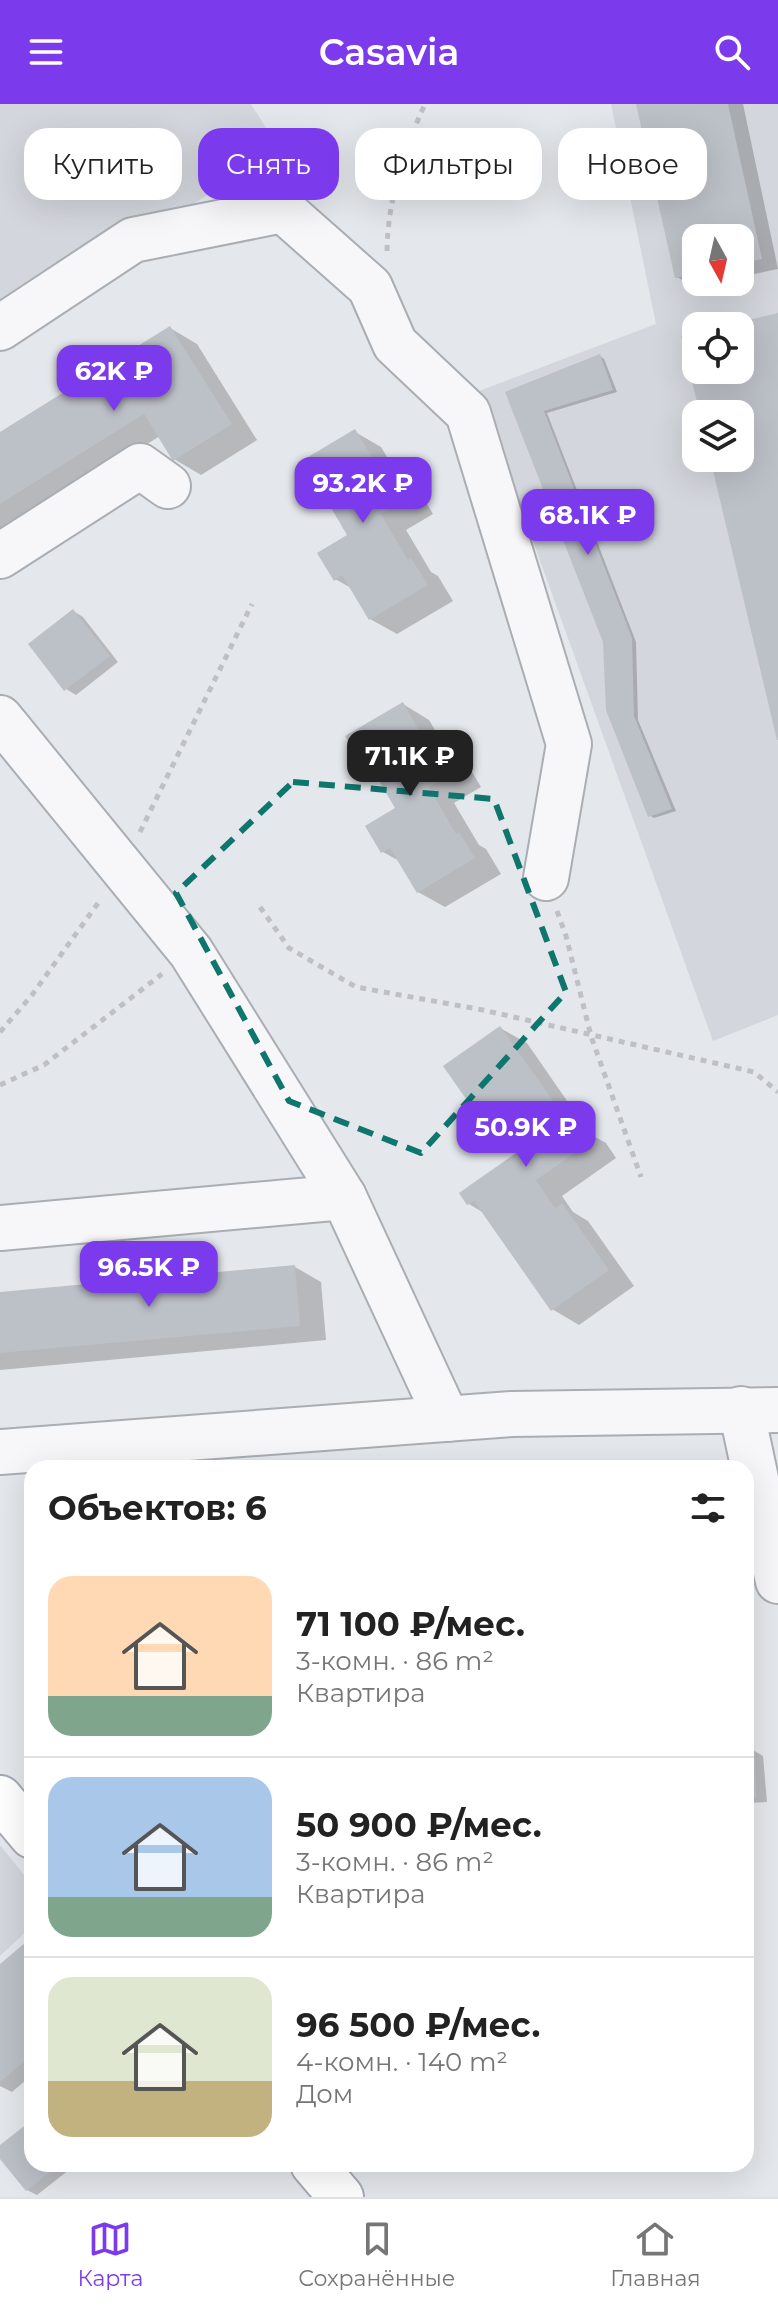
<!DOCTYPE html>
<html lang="ru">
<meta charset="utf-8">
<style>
body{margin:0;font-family:Montserrat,sans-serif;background:#f6f6f6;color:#222;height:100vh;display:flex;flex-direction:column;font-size:30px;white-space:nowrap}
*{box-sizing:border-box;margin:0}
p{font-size:26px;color:#767676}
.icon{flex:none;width:44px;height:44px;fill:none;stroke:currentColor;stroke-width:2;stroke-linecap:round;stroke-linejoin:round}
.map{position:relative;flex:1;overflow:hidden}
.drawer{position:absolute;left:24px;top:1356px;width:730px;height:712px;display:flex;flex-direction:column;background:#fff;border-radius:24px;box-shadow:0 8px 32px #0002}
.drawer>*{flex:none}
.guide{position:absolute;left:24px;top:24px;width:730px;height:72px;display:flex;gap:16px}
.needle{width:52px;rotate:172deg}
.controls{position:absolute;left:682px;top:120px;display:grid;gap:16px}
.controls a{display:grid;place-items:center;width:72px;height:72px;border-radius:16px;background:#fff;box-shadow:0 8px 32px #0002;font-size:40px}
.price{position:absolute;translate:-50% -68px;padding:0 18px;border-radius:16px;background:#7c3aed;color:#fff;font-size:26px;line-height:52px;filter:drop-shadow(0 2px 4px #0008)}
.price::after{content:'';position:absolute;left:50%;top:48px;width:24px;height:18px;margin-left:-12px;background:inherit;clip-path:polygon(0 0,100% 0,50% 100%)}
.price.on{background:#222;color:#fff}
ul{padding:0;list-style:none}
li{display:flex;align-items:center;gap:24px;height:200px;padding:0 24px}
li+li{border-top:2px solid #e0e0e0}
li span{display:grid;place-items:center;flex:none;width:224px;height:160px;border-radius:24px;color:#555}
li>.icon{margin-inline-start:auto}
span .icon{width:96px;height:96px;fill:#fffc;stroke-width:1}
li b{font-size:34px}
h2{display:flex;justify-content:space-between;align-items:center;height:96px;padding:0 24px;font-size:34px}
.tag{padding:0 28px;border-radius:24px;background:#fff;box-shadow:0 8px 32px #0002;font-size:28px;line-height:72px}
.tag.on{background:#7c3aed;color:#fff}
header{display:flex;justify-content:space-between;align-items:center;height:104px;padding:0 24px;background:#7c3aed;color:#fff;font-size:36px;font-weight:600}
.menu{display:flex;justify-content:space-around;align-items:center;height:112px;border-top:2px solid #e0e0e0;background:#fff;font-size:22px;color:#767676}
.menu a{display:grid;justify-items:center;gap:4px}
.menu .on{color:#7c3aed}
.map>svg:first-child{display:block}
.built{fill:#d3d6dc;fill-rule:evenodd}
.shadow{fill:#0003}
.building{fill:#bcc0c7}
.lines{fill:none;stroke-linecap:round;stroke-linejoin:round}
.minor-casing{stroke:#a9aeb5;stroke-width:48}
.major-casing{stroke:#a5abb5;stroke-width:48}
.path{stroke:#bec0c6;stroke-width:5;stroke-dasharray:6 6;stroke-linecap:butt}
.minor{stroke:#f7f7f9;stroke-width:44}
.major{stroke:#fff;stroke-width:44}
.marked{fill:none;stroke:#0f766e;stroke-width:6;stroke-dasharray:16 10;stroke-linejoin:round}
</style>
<header><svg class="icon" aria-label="menu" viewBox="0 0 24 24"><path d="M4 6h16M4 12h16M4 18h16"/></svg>Casavia<svg class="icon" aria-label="search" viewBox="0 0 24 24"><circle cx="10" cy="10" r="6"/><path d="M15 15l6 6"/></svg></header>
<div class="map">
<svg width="778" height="2093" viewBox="0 0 778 2093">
<rect width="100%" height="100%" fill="#e4e7eb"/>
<!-- built -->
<g class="built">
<polygon points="0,0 251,0 279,45 0,224"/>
<path d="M611,0H778V911L713,937L479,287L656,220ZM696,134H740V178H696ZM696,222H740V266H696ZM696,310H740V354H696Z"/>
<polygon points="0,1741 32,1781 32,1822 0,1852"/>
</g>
<!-- shadow -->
<g class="shadow">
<polygon points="638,0 743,0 778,165 740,173 740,134 696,134 696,178 720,178 695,183 677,173"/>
<polygon points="170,224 197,240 257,336 201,371 174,355 160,332 0,432 0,331"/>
<polygon points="600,252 604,255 617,288 547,309 636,538 638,616 676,707 654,714 649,711 605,538 508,289"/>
<polygon points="355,328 381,343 400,374 418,385 433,410 406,426 431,468 438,472 453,497 397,530 370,515 353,485 335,475 350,431 327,393 316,387"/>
<polygon points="73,507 83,513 118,558 76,591 66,585"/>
<polygon points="403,600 429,616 448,648 466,658 481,683 454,699 479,741 486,745 501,770 445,803 418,788 401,758 383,748 368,722 397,705 374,666 364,659"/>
<polygon points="500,924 527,939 590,1030 606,1039 616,1054 562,1092 573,1108 588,1117 634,1182 579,1221 552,1205 484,1109 469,1100 519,1050 514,1042 493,1030"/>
<polygon points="295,1163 321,1178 326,1236 0,1266 0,1190"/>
<polygon points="753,1646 763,1652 767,1698 746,1699 746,1647"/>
<polygon points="32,1835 32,1971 12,1988 0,1982 0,1863"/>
<polygon points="32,2019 32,2060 74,2062 37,2091 27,2086 0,2052 0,2044"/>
</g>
<!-- building -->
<g class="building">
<polygon points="636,0 728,0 762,155 740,160 740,134 696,134 696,170 675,174"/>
<polygon points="778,209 778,636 777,636 710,354 740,354 740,310 700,310 681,232 696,229 696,266 740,266 740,222 728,221"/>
<polygon points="170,222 232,320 173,357 144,310 0,400 0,328"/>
<polygon points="600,250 613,286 544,307 632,534 634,612 672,705 648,713 606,606 603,538 505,288"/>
<polygon points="355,325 383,372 392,367 408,395 381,410 408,456 411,454 428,481 369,516 342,471 334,477 317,449 347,431 320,385 314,388 298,359"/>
<polygon points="73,505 110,552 64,587 28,540"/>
<polygon points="403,598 430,646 439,641 456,668 429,683 456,730 459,728 475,754 417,789 390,744 381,749 365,722 395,704 368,658 362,661 345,632"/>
<polygon points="500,922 574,1026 580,1022 591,1038 536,1076 555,1104 562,1099 609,1166 551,1207 474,1097 467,1101 459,1089 516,1049 500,1026 492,1032 443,962"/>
<polygon points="295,1161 300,1222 0,1249 0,1188"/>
<polygon points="754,1644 757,1693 746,1694 746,1645"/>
<polygon points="32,1833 32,1951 0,1978 0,1860"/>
<polygon points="32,2016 32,2060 60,2060 26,2087 0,2055 0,2041"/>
</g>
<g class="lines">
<!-- minor casing -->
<g class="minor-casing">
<g id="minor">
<polyline points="0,224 133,136 283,106 370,183 395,240 468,309 569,640 546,774"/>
<polyline points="0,452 140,362 168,382"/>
<polyline points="0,614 191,848 344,1093 447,1315"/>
<polyline points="0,1124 344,1093"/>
<polyline points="741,1305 778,1477"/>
<polyline points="0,1348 512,1310 778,1306"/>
</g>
</g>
<!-- major casing -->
<g class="major-casing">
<g id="major">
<polyline points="0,1694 32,1732"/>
<polyline points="313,2060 341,2093"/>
</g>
</g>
<!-- path -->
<g class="path">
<path d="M387,147C388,95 403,48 425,0"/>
<polyline points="140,728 252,500"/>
<polyline points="260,803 289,844 356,883 483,906 754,968 778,988"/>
<polyline points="557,807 566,832 591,932 641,1073"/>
<polyline points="0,928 32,891 101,795"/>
<polyline points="0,981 44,961 162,870"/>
</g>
<!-- minor -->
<use href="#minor" class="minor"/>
<!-- major -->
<use href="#major" class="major"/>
</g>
<!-- marked area -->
<path class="marked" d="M293,678L494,695L566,888L421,1049L289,997L176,789Z"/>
</svg>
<div class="controls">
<a><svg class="needle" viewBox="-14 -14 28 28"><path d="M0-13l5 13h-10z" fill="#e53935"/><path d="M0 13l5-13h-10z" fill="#767676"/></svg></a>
<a><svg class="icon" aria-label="locate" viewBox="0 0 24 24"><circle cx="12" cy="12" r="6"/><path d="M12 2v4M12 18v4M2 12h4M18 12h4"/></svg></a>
<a><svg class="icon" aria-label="layers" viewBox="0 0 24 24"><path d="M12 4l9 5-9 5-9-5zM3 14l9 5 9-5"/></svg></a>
</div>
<b class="price" style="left:114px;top:309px">62K ₽</b>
<b class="price" style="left:363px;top:421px">93.2K ₽</b>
<b class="price" style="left:588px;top:453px">68.1K ₽</b>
<b class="price on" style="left:410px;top:694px">71.1K ₽</b>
<b class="price" style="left:526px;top:1065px">50.9K ₽</b>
<b class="price" style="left:149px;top:1205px">96.5K ₽</b>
<div class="guide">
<a class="tag">Купить</a>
<a class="tag on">Снять</a>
<a class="tag">Фильтры</a>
<a class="tag">Новое</a>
</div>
<section class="drawer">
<h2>Объектов: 6<svg class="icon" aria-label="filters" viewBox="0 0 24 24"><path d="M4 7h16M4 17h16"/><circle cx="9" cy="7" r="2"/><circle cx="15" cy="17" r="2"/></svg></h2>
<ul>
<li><span style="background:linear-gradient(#ffd9b3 75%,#7fa58c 0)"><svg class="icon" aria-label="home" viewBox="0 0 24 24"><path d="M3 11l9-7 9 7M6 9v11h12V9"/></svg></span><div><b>71 100 ₽/мес.</b><p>3-комн. · 86 m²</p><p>Квартира</p></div></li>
<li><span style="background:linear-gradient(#a9c7e8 75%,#7fa58c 0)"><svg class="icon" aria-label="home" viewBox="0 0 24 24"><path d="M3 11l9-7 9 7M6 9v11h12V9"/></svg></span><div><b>50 900 ₽/мес.</b><p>3-комн. · 86 m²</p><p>Квартира</p></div></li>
<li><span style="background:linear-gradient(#dfe7d0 65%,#c2b280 0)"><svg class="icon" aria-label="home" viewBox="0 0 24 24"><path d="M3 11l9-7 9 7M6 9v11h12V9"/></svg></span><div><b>96 500 ₽/мес.</b><p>4-комн. · 140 m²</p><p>Дом</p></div></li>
</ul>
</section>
</div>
<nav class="menu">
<a class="on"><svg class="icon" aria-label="map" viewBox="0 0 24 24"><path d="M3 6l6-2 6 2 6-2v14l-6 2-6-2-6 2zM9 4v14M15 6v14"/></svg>Карта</a>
<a><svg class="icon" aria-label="saved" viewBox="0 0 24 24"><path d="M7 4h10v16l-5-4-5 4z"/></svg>Сохранённые</a>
<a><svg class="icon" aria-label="home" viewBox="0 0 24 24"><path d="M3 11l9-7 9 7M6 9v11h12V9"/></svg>Главная</a>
</nav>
